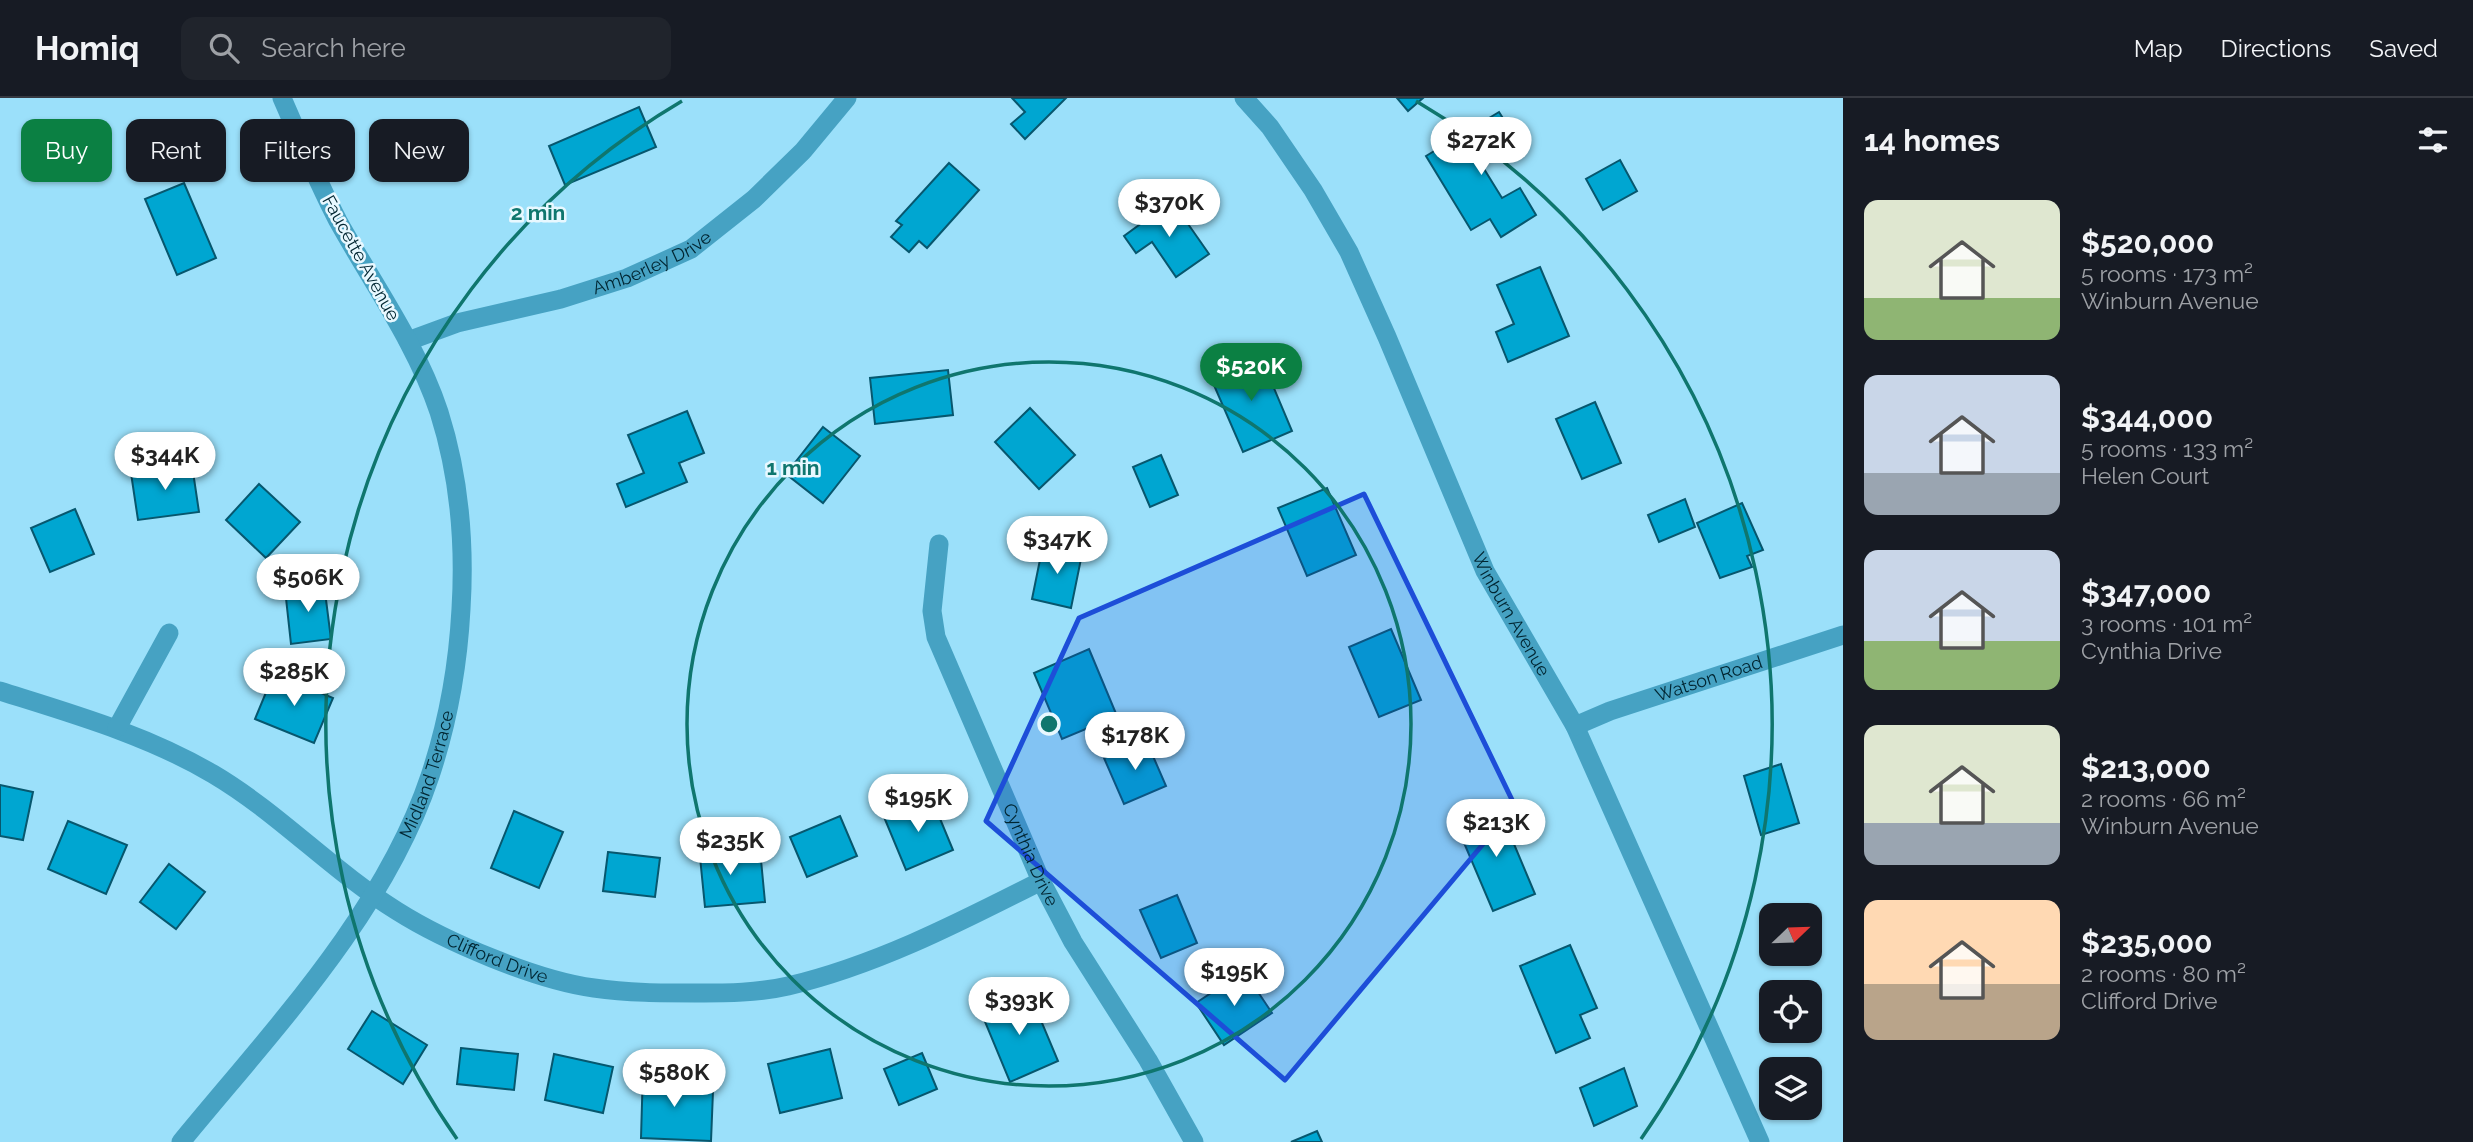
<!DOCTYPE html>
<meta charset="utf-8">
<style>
body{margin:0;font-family:Raleway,sans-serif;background:#20242c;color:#f1f3f6;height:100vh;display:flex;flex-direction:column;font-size:26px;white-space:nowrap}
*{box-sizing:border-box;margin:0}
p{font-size:23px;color:#9ea1a6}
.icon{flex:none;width:38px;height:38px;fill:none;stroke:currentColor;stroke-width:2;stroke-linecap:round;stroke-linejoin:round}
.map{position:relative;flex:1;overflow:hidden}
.panel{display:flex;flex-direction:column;background:#171b24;width:630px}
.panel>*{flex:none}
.hud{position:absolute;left:21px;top:21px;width:665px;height:63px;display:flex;gap:14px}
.needle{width:46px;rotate:67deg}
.tools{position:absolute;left:1759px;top:805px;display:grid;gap:14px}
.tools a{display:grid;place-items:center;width:63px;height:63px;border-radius:14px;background:#171b24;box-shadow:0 2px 5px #0004;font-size:35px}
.price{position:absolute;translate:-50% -60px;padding:0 16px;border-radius:24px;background:#fff;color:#222;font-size:23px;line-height:46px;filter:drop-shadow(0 2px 4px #0008)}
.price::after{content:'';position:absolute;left:50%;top:42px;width:21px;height:16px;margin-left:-10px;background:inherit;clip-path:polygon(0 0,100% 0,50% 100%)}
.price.current{background:#0b8043;color:#fff}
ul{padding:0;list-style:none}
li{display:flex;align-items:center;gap:21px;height:175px;padding:0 21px}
li span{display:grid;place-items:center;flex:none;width:196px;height:140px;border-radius:14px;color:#555}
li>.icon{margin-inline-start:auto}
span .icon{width:84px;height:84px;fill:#fffc;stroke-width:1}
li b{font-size:30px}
h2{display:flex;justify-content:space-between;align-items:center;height:84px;padding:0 21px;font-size:30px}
.pill{padding:0 24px;border-radius:14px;background:#171b24;box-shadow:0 2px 5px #0004;font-size:24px;line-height:63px}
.pill.current{background:#0b8043;color:#fff}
header{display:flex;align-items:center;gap:42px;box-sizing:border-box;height:98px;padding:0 35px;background:#171b24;border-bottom:2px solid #363941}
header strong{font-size:33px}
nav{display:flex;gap:38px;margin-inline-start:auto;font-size:24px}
.search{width:490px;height:63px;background:#20242c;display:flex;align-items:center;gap:18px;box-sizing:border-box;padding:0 24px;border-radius:14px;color:#9ea1a6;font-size:26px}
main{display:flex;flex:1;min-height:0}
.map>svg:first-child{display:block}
.building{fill:#00a6d1;stroke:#07576e;stroke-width:2}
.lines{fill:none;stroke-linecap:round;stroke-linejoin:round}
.minor{stroke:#46a2c3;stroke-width:19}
.marked{fill:#1d4ed8;fill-opacity:0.2;stroke:#1d4ed8;stroke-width:5;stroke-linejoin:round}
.ring{fill:none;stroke:#0f766e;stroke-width:3.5}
.labels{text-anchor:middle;stroke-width:5;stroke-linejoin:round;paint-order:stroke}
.street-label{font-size:18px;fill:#002531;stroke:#e8f8ff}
.centre{fill:#0f766e;stroke:#e8f8ff;stroke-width:3.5}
.ring-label{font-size:21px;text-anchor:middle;font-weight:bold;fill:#0f766e;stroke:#e8f8ff;stroke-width:5;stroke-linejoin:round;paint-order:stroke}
</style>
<header>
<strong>Homiq</strong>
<div class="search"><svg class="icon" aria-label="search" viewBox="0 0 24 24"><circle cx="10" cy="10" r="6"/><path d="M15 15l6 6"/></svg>Search here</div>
<nav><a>Map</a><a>Directions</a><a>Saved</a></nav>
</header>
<main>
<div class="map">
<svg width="1843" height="1044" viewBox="0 0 1843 1044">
<rect width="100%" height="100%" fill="#9be0fa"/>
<!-- building -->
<g class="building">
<polygon points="1012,0 1066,0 1025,41 1011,26 1025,14"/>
<polygon points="1397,0 1423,0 1408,13"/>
<polygon points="639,9 656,49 565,87 549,48"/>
<polygon points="1499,14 1518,44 1481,66 1502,100 1520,90 1536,117 1501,139 1490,121 1471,132 1426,58"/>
<polygon points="1620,62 1637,93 1603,112 1586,81"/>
<polygon points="949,65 979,92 927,150 919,143 909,154 891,139 902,127 896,123"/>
<polygon points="184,85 216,160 177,177 145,101"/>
<polygon points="1172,103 1209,156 1176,179 1152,144 1136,155 1124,138"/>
<polygon points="1540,169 1569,238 1508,264 1496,234 1514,226 1497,187"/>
<polygon points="1260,257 1292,333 1243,354 1210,278"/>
<polygon points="948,272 953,317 875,326 870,280"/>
<polygon points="1595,304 1621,365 1582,381 1556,321"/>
<polygon points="1030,310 1075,357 1039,391 995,344"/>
<polygon points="687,313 704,355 679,365 687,384 626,409 617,386 644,375 628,337"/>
<polygon points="823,329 860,358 823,405 786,376"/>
<polygon points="1161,357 1178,397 1150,409 1133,369"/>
<polygon points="192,367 199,414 138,422 131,375"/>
<polygon points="259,386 300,424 266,460 226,422"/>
<polygon points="1327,390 1356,457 1307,478 1278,410"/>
<polygon points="1685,401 1695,429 1659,444 1648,417"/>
<polygon points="1742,405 1763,452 1747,458 1752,469 1720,480 1697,425"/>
<polygon points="75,411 94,456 50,474 31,430"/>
<polygon points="1043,447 1082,456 1071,510 1032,501"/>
<polygon points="324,486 331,541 291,546 285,491"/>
<polygon points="1391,531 1421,602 1379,619 1349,549"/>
<polygon points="1089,551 1117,618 1062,641 1034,575"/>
<polygon points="274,575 333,600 314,645 255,621"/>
<polygon points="1146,642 1166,688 1124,706 1104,660"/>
<polygon points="1781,666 1799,725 1761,737 1744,678"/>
<polygon points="0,687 33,694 23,742 0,738"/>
<polygon points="931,699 953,752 906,772 884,719"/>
<polygon points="1498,708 1535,796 1493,813 1456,726"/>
<polygon points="514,713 563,734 539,790 491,770"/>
<polygon points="840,718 857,758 807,779 790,739"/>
<polygon points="68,723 127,747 106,796 48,771"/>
<polygon points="738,745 740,764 761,762 765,804 705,809 699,749"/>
<polygon points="608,754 660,760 655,799 603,793"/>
<polygon points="169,766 205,794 176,831 140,804"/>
<polygon points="1177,797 1197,845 1161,860 1140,812"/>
<polygon points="1570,847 1597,910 1580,917 1590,940 1556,955 1520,868"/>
<polygon points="1244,873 1272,915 1224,947 1196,905"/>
<polygon points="1029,894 1058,963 1010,984 981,914"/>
<polygon points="372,913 427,947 403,986 348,951"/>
<polygon points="461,950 518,956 514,992 457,986"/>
<polygon points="830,951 842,1000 780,1015 768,966"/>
<polygon points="922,955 937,991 899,1007 884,971"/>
<polygon points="554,956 613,969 603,1015 545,1002"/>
<polygon points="1624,970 1637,1008 1594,1028 1580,990"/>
<polygon points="643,971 677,972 677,991 713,993 711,1043 641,1040"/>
<polygon points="1317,1033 1322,1044 1291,1044"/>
</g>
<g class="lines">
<!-- minor -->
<g class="minor">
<path id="s1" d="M1244,0L1270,29L1313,92L1349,154L1387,239L1485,473L1575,628L1760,1044"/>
<path id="s2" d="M408,243L457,225L561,201L627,180L691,151L754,101L803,53L847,0"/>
<path id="s3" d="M939,446L932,513L936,539L1041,783L1073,844L1148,962L1194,1044"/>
<path id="s4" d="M0,593C73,616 147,637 213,676C279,715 332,773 397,813C446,844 536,882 594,890C628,895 662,895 696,895C727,895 758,895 788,888C877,867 960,824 1041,783"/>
<path id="s5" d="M1575,628L1610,613L1843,537"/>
<polyline points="117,630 169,535"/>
<path id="s6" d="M181,1044C272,933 384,816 430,678C448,624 458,567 461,511C465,446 459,377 439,314C416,245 373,186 338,123C317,83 300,41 282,0"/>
</g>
</g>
<!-- marked area -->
<path class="marked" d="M1364,396L1515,708L1285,982L986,723L1079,520Z"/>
<!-- distance rings -->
<g class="ring">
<circle cx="1049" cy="626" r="362"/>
<path d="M457 1041A723 723 0 0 1 682 3M1416 3A723 723 0 0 1 1641 1041"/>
</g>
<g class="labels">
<!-- street labels -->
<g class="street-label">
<text transform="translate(361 160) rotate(61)" y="6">Faucette Avenue</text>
<text dy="6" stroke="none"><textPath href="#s2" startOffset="257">Amberley Drive</textPath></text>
<text dy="6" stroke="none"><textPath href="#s1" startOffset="584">Winburn Avenue</textPath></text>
<text dy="6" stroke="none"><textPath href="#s5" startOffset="142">Watson Road</textPath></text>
<text dy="6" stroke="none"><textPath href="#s6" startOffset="446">Midland Terrace</textPath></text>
<text dy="6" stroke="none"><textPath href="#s3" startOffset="331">Cynthia Drive</textPath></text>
<text dy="6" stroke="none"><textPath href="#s4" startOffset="570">Clifford Drive</textPath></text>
</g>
</g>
<circle cx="1049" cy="626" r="10" class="centre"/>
<g class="ring-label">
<text x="538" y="122">2 min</text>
<text x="793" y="377">1 min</text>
</g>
</svg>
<div class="tools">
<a><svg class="needle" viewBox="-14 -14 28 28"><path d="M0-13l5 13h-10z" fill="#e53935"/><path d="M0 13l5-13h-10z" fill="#9ea1a6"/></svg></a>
<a><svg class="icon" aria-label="locate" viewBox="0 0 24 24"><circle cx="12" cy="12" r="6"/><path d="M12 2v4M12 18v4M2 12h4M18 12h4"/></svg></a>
<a><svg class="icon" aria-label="layers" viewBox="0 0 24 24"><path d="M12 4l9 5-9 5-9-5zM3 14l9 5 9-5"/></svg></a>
</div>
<b class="price" style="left:1481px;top:79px">$272K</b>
<b class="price" style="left:1169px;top:141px">$370K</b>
<b class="price current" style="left:1251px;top:305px">$520K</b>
<b class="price" style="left:165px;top:394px">$344K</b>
<b class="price" style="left:1057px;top:478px">$347K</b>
<b class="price" style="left:308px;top:516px">$506K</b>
<b class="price" style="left:294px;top:610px">$285K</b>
<b class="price" style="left:1135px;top:674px">$178K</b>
<b class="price" style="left:918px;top:736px">$195K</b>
<b class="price" style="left:1496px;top:761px">$213K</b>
<b class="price" style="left:730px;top:779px">$235K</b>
<b class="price" style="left:1234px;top:910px">$195K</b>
<b class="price" style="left:1019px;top:939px">$393K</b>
<b class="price" style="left:674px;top:1011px">$580K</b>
<div class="hud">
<a class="pill current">Buy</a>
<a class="pill">Rent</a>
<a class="pill">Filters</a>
<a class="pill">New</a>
</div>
</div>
<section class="panel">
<h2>14 homes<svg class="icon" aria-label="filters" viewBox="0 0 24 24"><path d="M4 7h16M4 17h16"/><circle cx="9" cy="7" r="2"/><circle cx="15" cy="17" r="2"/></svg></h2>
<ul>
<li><span style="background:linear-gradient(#dfe7d0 70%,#8fb573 0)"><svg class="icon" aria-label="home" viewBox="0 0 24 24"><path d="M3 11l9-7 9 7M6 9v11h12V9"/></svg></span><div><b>$520,000</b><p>5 rooms · 173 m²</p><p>Winburn Avenue</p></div></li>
<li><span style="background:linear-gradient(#c9d6e8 70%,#9aa5b1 0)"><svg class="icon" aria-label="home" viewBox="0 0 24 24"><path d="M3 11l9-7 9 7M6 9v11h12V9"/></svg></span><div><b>$344,000</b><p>5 rooms · 133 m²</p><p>Helen Court</p></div></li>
<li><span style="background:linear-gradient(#c9d6e8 65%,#8fb573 0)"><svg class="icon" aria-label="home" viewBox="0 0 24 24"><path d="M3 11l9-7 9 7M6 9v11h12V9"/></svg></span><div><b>$347,000</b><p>3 rooms · 101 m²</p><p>Cynthia Drive</p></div></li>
<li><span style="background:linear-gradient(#dfe7d0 70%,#9aa5b1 0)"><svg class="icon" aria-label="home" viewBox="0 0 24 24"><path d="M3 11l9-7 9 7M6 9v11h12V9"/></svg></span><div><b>$213,000</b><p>2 rooms · 66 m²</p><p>Winburn Avenue</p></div></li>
<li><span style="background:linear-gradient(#ffd9b3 60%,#b9a48a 0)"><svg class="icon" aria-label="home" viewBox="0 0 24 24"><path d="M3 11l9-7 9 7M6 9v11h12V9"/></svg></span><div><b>$235,000</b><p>2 rooms · 80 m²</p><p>Clifford Drive</p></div></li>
</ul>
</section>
</main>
